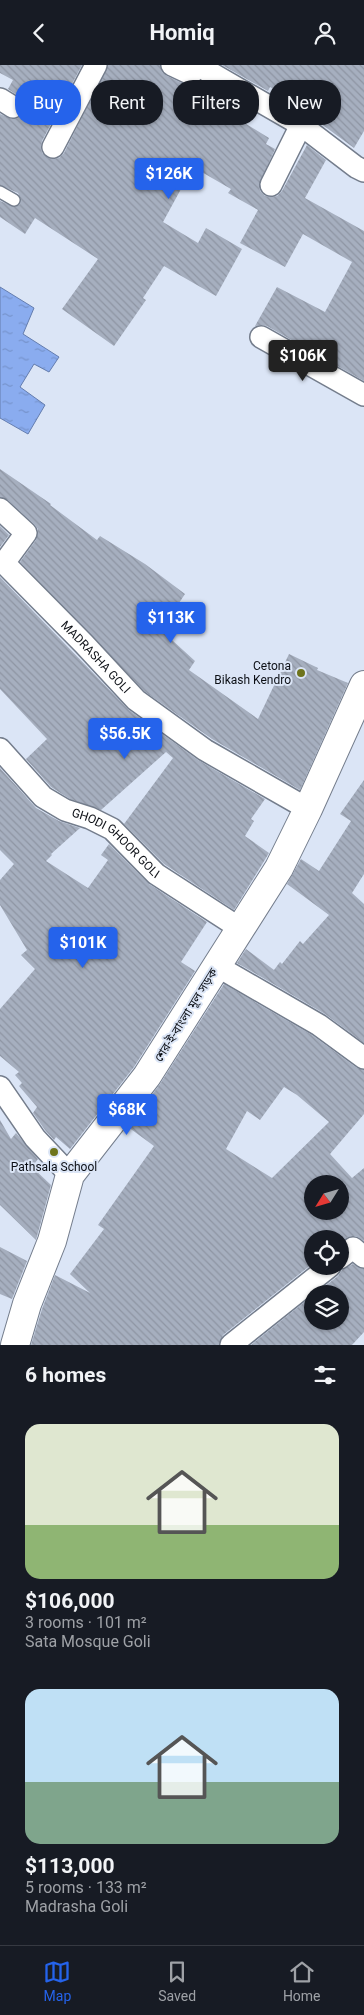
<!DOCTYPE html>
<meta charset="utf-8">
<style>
body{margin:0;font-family:Roboto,"Noto Sans Bengali",sans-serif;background:#20242c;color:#f1f3f6;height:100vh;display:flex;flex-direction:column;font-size:19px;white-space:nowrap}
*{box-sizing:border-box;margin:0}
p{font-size:16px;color:#9ea1a6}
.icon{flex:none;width:28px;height:28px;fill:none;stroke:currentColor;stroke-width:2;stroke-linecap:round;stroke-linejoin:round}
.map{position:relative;height:1280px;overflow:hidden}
.drawer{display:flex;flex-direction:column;background:#171b24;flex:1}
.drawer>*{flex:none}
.banner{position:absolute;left:15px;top:15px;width:335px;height:45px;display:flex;gap:10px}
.needle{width:32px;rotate:233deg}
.tools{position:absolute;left:304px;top:1110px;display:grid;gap:10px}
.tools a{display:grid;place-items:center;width:45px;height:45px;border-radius:50%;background:#171b24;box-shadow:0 1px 4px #0004;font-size:25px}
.price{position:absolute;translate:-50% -42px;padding:0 11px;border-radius:5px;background:#2563eb;color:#fff;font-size:16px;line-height:32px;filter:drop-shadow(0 1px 2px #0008)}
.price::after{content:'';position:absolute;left:50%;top:30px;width:15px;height:11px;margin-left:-8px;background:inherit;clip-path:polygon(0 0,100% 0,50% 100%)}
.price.selected{background:#222;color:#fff}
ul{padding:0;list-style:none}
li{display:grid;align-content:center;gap:10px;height:265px;padding:0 25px}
li span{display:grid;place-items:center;height:155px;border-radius:15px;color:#555}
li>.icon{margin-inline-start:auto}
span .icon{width:90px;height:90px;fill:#fffc;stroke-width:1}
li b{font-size:21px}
h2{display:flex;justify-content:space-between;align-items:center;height:60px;padding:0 25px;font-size:21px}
.tag{padding:0 18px;border-radius:20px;background:#171b24;box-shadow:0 1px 4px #0004;font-size:18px;line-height:45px}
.tag.selected{background:#2563eb;color:#fff}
header{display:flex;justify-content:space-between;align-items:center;height:65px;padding:0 25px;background:#171b24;font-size:22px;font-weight:700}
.dock{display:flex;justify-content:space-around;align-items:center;height:70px;border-top:1px solid #363941;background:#171b24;font-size:14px;color:#9ea1a6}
.dock a{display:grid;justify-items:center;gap:2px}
.dock .selected{color:#2563eb}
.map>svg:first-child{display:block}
.water{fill:url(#water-ripples);stroke:#647dae}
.building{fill:url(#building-back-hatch);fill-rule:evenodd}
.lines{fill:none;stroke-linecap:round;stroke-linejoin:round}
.lane-casing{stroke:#747d8c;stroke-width:14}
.street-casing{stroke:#747d8c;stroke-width:24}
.secondary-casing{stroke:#747d8c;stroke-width:30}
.lane{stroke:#fff;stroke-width:11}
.street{stroke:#fff;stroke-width:21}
.secondary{stroke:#fff;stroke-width:28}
.poi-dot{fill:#6e741c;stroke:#dbe5f6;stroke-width:2}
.labels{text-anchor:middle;stroke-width:4;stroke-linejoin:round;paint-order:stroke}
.street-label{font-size:12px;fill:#0c0f15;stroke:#dbe5f6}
.poi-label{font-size:12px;fill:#0c0f15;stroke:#dbe5f6;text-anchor:end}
</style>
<header><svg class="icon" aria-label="back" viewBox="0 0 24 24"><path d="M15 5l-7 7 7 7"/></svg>Homiq<svg class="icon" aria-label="person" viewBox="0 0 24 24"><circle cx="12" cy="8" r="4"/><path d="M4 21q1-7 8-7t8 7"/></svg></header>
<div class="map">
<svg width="364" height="1280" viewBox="0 0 364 1280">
<defs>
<pattern id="water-ripples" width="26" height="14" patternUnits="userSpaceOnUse" patternTransform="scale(1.25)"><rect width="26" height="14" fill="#8aacef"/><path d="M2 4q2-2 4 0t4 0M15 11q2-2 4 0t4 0" fill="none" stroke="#7693cc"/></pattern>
<pattern id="building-back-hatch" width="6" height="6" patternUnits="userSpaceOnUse" patternTransform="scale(1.25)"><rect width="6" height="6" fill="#a6afbf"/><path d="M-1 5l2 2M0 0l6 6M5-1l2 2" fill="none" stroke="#8e95a3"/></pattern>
</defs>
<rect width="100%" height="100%" fill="#dbe5f6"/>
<!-- water -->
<polygon class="water" points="0,222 34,243 23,269 59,292 49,307 34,299 20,322 45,340 28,369 0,353"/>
<!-- building -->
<g class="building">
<polygon points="0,0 82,0 42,76 41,82 42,88 48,93 53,94 59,93 64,88 108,0 160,0 162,7 167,11 186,20 193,21 201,16 240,39 233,51 269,73 266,79 275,84 259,120 260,126 265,131 272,132 277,131 282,126 307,80 326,95 305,133 364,166 364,316 267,261 261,260 255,261 277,222 325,247 352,197 303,169 285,202 240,178 258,145 228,128 231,124 193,102 163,157 198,178 206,163 242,184 216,231 164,201 143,233 146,235 114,281 62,244 98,194 35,153 25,169 0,152 0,136 15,142 20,139 21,135 18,128 0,120 0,49 12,54 18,53 24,48 25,42 24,37 20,32 8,24 13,15 0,8"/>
<polygon points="222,0 364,0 364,66 354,83 316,55 320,47 270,22 268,26"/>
<polygon points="0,404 51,439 50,440 97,475 100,471 145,499 185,529 161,565 195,596 189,605 258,654 289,589 318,603 317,605 348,618 300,725 212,674 144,626 20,497 36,475 38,464 34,459 8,435 0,432"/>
<polygon points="0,461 9,470 0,482"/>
<polygon points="0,512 129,645 198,695 265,734 251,754 254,756 245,771 269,788 234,845 164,799 124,759 173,693 166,687 101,745 70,734 51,722 26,694 47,674 0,624"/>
<polygon points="0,703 36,743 59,756 80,763 51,789 52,790 46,796 88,823 108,795 101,790 109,779 149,819 207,857 181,897 195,906 134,1002 70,1084 56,1072 54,1075 45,1065 33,1048 37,1042 19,1021 22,1018 15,1010 19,1007 0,991 0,944 35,904 21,890 27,885 0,840 0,815 14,799 0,785"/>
<polygon points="364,715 364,809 352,828 364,839 364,978 325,949 237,898 246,884 274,905 280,897 282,899 300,876 303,879 329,850 287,819 301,794 319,806 351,756 340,749"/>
<path d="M224,919L312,970L357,1003L364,1005V1049L330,1089L352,1113L364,1103V1176L356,1171H350L340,1177V1174H312V1199L223,1270L219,1280H31L42,1244L55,1210L90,1228L70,1209L104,1164L98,1160L154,1081L128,1062L160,1019ZM284,1022L297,1030L329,1057L272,1113L226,1084L247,1046L260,1055ZM312,1119H340V1146H312Z"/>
<polygon points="0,1055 11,1074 16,1068 38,1094 32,1102 51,1120 36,1175 0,1140"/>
<polygon points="0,1182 27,1196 12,1234 0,1229"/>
<polygon points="353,1199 364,1204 364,1267 352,1280 251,1280 312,1231 312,1256 340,1256 340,1229 315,1229 338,1211 342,1205"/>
</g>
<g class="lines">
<!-- lane casing -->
<g class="lane-casing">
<polyline id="lane" points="0,127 14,135"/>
</g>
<!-- street casing -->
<g class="street-casing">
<g id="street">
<polyline points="172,0 191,9 193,0"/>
<polyline points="197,0 301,60 356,102 364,106"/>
<polyline points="0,34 13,42"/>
<polyline points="53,82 96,0"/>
<polyline points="271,120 301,60"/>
<polyline points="261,272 364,330"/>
<path id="s1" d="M0,444L26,468L4,498L84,579L136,635L205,685L308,744"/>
<path id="s2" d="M0,684L43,732L65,745L90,753L112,764L156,809L241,864"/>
<polyline points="217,901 319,960 364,993"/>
<polyline points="0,1022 35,1073 70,1110"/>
<polyline points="340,1193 353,1183 364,1192"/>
<polyline points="231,1280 330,1201"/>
</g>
</g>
<!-- secondary casing -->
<g class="secondary-casing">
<polyline id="secondary" points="15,1280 27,1239 52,1176 70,1110 147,1011 279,803 308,744 364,620"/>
</g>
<!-- lane -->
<use href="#lane" class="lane"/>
<!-- street -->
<use href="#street" class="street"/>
<!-- secondary -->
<use href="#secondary" class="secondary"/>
</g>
<!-- markers -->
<g class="poi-dot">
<circle cx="301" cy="608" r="5"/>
<circle cx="54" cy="1087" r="5"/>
</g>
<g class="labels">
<!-- street labels -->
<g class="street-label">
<text dy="4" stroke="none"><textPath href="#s1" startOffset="204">MADRASHA GOLI</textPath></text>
<text dy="4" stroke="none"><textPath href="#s2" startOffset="152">GHODI GHOOR GOLI</textPath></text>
<text transform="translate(186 950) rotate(-58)" y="4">শের-ই-বাংলা মূল সড়ক</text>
</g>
<!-- poi labels -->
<g class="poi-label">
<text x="291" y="605">Cetona<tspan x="291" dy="14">Bikash Kendro</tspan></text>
<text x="54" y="1106" text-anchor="middle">Pathsala School</text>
</g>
</g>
</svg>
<div class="tools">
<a><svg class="needle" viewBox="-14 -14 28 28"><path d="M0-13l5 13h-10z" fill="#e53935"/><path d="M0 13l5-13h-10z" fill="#9ea1a6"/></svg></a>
<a><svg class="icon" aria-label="locate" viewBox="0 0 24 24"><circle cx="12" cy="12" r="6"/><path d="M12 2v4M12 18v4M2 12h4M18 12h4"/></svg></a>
<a><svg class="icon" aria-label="layers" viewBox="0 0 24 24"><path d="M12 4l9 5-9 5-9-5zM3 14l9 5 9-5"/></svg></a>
</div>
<b class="price" style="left:169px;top:135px">$126K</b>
<b class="price selected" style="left:303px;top:317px">$106K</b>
<b class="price" style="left:171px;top:579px">$113K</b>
<b class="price" style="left:125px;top:695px">$56.5K</b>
<b class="price" style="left:83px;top:904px">$101K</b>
<b class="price" style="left:127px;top:1071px">$68K</b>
<div class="banner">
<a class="tag selected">Buy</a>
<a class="tag">Rent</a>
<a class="tag">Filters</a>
<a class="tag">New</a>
</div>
</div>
<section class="drawer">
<h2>6 homes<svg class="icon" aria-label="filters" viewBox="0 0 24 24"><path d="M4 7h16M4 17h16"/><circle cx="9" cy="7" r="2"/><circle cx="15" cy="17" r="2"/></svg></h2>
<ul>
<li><span style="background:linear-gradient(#dfe7d0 65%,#8fb573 0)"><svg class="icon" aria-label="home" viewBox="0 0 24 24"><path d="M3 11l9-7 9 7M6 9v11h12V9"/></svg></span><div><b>$106,000</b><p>3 rooms · 101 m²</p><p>Sata Mosque Goli</p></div></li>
<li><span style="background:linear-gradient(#bfe0f5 60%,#7fa58c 0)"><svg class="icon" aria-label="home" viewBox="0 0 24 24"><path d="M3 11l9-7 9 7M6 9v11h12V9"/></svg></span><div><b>$113,000</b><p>5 rooms · 133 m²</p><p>Madrasha Goli</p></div></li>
</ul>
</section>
<nav class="dock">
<a class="selected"><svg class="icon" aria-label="map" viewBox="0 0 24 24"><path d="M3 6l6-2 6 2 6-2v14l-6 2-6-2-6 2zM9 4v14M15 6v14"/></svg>Map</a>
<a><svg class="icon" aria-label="saved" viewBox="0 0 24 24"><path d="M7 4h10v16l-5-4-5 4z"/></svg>Saved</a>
<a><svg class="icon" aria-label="home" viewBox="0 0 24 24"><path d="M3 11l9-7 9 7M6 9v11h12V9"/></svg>Home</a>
</nav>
